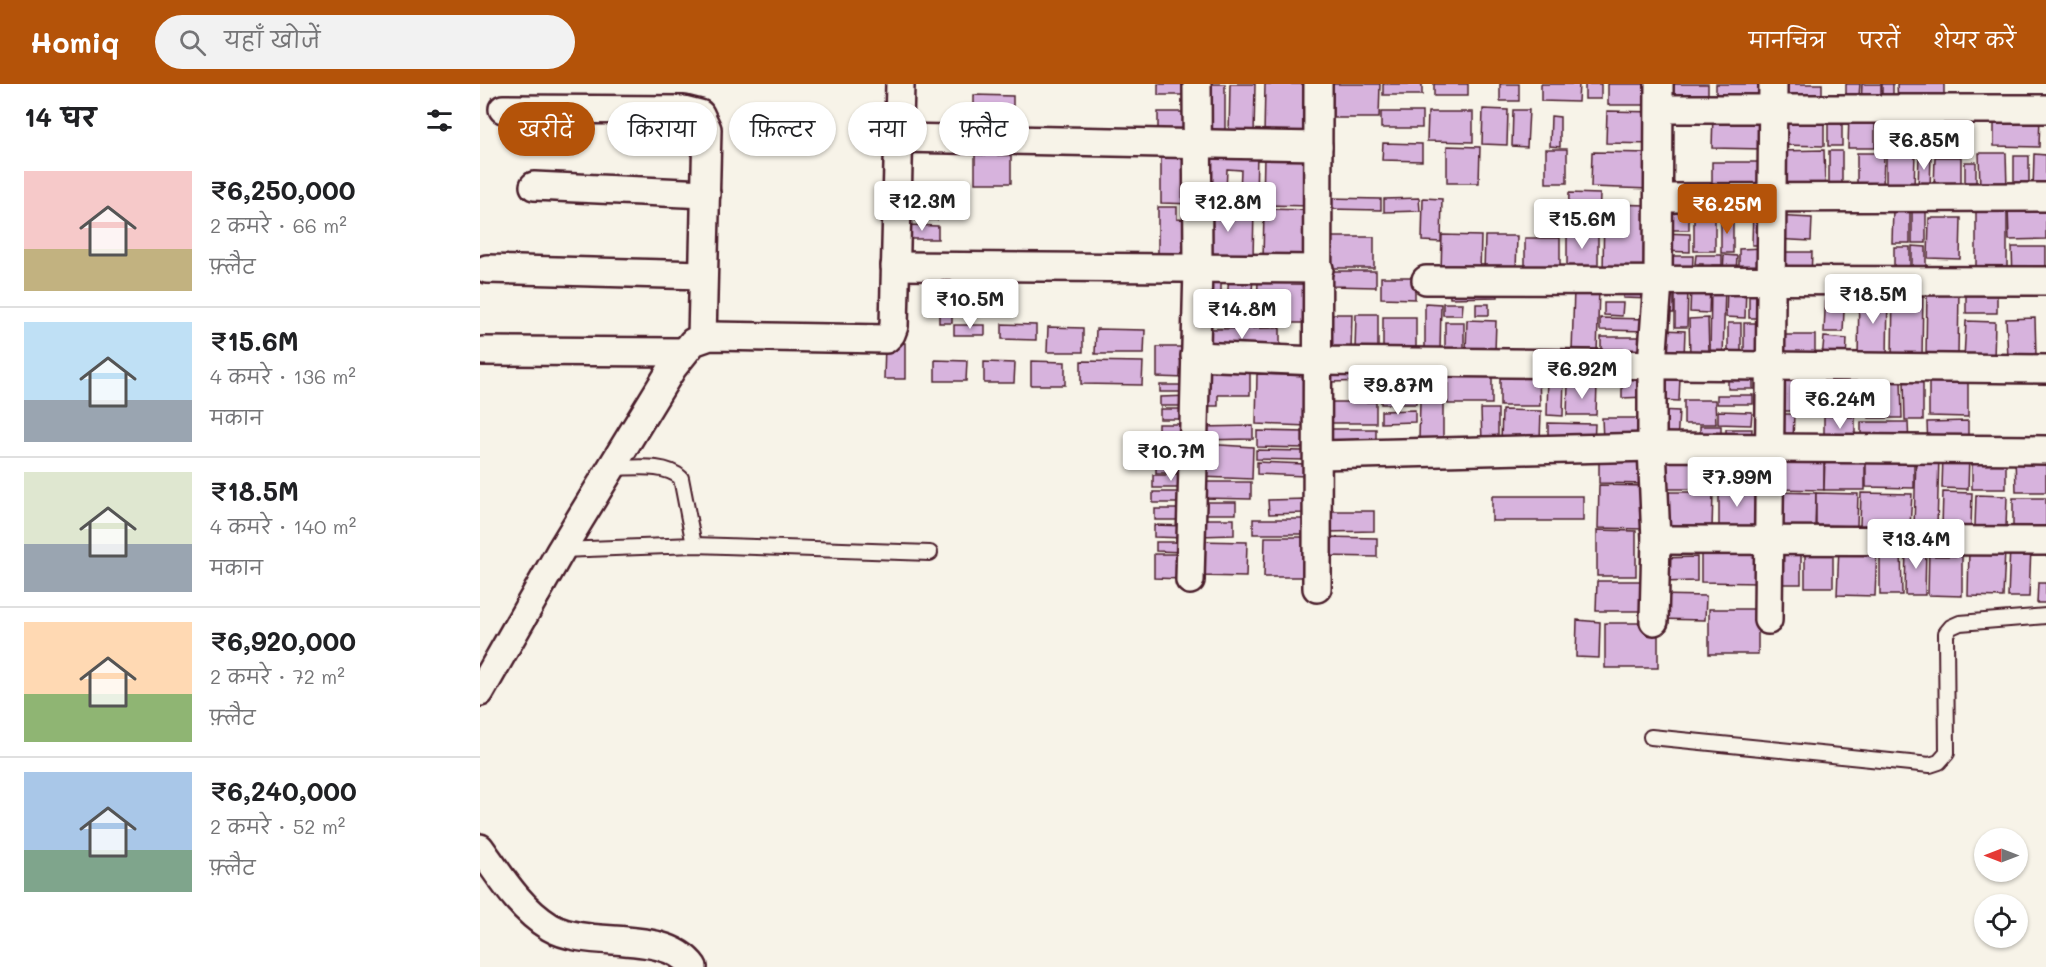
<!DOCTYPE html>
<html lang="hi">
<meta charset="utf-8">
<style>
body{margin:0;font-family:Mali,"Playpen Sans Deva",sans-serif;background:#f2f2f2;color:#202124;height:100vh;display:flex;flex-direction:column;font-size:22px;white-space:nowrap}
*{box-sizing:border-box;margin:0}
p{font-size:20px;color:#757577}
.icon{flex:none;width:33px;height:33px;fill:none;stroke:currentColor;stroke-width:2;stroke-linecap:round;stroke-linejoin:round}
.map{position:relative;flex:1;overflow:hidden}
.details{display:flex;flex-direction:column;background:#fff;width:480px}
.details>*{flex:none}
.guide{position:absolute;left:18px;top:18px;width:570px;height:54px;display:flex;gap:12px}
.needle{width:39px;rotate:270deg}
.tools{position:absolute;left:1494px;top:744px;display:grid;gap:12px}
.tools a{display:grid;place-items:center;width:54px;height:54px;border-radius:50%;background:#fff;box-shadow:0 2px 4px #0004;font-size:30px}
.price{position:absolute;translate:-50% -51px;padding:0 14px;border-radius:6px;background:#fff;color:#222;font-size:20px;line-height:39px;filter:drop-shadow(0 2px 3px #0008)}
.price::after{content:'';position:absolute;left:50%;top:36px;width:18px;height:14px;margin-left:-9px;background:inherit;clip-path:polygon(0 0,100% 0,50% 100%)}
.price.current{background:#b45309;color:#fff}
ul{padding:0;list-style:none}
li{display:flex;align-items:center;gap:18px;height:150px;padding:0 24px}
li+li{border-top:2px solid #e0e0e0}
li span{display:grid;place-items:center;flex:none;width:168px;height:120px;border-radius:0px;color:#555}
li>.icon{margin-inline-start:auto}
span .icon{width:72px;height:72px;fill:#fffc;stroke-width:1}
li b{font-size:26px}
h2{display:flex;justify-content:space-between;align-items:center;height:72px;padding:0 24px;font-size:26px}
.pill{padding:0 21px;border-radius:27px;background:#fff;box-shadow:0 2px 4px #0004;font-size:21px;line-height:54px}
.pill.current{background:#b45309;color:#fff}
header{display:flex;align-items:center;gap:36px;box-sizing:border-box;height:84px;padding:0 30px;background:#b45309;color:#fff}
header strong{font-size:28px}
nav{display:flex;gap:33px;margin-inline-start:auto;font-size:21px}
.search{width:420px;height:54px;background:#f2f2f2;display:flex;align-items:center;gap:15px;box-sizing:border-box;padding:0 21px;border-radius:33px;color:#757577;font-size:22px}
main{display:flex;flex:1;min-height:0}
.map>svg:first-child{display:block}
.building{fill:#d7b3dd;stroke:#4a1f2b;stroke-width:1.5;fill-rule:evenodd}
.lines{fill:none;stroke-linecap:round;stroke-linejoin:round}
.lane-casing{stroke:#4a1f2b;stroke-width:18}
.street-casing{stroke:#4a1f2b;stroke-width:32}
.lane{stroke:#f7f3e8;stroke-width:14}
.street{stroke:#f7f3e8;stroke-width:27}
</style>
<header>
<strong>Homiq</strong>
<div class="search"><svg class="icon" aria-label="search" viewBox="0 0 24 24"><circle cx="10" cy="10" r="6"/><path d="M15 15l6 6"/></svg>यहाँ खोजें</div>
<nav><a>मानचित्र</a><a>परतें</a><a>शेयर करें</a></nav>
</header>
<main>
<section class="details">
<h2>14 घर<svg class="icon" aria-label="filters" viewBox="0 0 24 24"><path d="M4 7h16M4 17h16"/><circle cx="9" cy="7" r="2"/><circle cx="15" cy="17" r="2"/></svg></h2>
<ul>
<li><span style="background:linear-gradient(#f6c9c9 65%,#c2b280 0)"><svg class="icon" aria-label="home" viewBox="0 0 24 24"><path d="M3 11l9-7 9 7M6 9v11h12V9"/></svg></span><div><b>₹6,250,000</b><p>2 कमरे · 66 m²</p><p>फ़्लैट</p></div></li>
<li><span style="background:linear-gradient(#bfe0f5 65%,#9aa5b1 0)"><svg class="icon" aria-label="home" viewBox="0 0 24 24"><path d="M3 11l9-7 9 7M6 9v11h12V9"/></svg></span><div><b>₹15.6M</b><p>4 कमरे · 136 m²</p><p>मकान</p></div></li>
<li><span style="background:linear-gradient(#dfe7d0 60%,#9aa5b1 0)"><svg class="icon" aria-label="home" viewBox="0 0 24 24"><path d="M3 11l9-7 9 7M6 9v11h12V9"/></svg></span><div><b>₹18.5M</b><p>4 कमरे · 140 m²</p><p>मकान</p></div></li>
<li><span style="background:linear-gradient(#ffd9b3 60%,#8fb573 0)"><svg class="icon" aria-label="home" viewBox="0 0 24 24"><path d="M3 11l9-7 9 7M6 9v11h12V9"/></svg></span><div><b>₹6,920,000</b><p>2 कमरे · 72 m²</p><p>फ़्लैट</p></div></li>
<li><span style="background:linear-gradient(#a9c7e8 65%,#7fa58c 0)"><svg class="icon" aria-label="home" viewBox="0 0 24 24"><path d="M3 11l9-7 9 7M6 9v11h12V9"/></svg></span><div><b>₹6,240,000</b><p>2 कमरे · 52 m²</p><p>फ़्लैट</p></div></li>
</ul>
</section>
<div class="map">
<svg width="1566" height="883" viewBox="0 0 1566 883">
<rect width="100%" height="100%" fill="#f7f3e8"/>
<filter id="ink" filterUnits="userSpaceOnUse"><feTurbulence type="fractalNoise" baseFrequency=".0167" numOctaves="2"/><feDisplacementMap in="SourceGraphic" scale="12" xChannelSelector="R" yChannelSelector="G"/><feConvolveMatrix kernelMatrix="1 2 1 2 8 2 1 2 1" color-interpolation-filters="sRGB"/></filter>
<g filter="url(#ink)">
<!-- building -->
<g class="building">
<rect x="678" y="0" width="37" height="11"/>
<polygon points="722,0 745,0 745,49 722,48"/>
<polygon points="750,0 775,0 774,52 749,52"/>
<polygon points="785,0 832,0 830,53 784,52"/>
<polygon points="847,0 900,0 899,34 847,34"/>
<rect x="903" y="0" width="39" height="11"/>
<rect x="954" y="0" width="34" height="12"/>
<rect x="1020" y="0" width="19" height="17"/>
<polygon points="1061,0 1099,0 1098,18 1061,17"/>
<rect x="1105" y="0" width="16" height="15"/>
<rect x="1128" y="0" width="41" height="21"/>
<polygon points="1189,0 1228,0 1228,21 1188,20"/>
<rect x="1236" y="0" width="46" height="21"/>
<polygon points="1296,0 1342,0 1342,24 1295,22"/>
<polygon points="1366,0 1380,0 1379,12 1366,12"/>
<polygon points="1382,0 1401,0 1401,22 1381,22"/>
<polygon points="1402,0 1413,0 1413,22 1402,21"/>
<polygon points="1417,0 1464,0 1464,22 1418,22"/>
<polygon points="494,11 533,12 533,45 494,45"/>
<polygon points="1003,25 1028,26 1027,61 1002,60"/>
<polygon points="1033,26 1049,26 1047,63 1032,62"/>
<polygon points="1127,27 1177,28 1176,60 1126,59"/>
<polygon points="678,28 713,28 713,53 678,52"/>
<rect x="901" y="28" width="41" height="16"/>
<polygon points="948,28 993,28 993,58 947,57"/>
<polygon points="1369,29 1395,29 1395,64 1368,64"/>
<polygon points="1233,30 1285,31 1284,65 1232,64"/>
<polygon points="1348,30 1362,31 1362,62 1348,62"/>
<polygon points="1400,30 1430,32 1428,65 1398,64"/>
<polygon points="1514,30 1560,31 1559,63 1514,62"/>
<polygon points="1071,32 1080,33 1080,63 1070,62"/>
<polygon points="1301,32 1344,33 1344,62 1301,61"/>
<polygon points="1455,52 1482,53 1482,67 1454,66"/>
<polygon points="903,59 942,60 942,77 902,76"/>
<polygon points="967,62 1000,63 999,99 967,99"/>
<rect x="1066" y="65" width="21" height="34"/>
<path d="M720,66L777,67L776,119L719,118ZM747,85L761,86L760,108H746Z"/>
<polygon points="1344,66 1345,102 1301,103 1300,67"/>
<polygon points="1349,67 1362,67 1362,102 1349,103"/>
<polygon points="1112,68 1172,69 1171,105 1111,103"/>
<polygon points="1406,68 1435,68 1434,105 1406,105"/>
<polygon points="1439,68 1451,69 1450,106 1438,106"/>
<rect x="495" y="69" width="36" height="30"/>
<polygon points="1377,69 1404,69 1403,105 1377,104"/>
<polygon points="1499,69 1526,69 1527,105 1500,105"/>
<polygon points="1554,70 1566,71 1566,106 1553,106"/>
<polygon points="681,71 714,72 714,120 681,119"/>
<polygon points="784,71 833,71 832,122 783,121"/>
<rect x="1534" y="72" width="15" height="32"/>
<polygon points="1455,73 1481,73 1481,106 1454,106"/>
<rect x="1232" y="78" width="54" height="28"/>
<rect x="1485" y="78" width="11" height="29"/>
<polygon points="474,99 475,114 461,115 461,100"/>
<polygon points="1089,109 1120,110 1119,138 1088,137"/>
<polygon points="848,114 901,115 901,126 848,125"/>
<polygon points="939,114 940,127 904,128 904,115"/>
<polygon points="943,114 962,115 961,158 942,157"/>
<polygon points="1124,120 1169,121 1168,191 1123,191"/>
<rect x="1187" y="120" width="22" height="26"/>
<polygon points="1566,121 1566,155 1529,156 1528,122"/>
<polygon points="428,122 458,122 457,136 427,136"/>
<polygon points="723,122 774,122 773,176 722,176"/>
<polygon points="678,123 697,123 697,135 713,136 713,174 678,173"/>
<rect x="1214" y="123" width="21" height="44"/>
<rect x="1496" y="123" width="31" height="70"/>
<polygon points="1273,124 1287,124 1287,161 1272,161"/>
<polygon points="1413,124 1430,125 1430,159 1412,159"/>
<rect x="1432" y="124" width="14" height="35"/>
<polygon points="784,125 832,126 831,178 783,177"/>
<polygon points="1294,132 1332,134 1331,157 1293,155"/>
<rect x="1241" y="134" width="12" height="35"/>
<polygon points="1449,134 1481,134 1480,175 1448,174"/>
<polygon points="427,141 458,142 458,155 427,155"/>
<rect x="1087" y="144" width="31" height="45"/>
<polygon points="1181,149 1210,150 1210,168 1181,167"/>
<polygon points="962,151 1001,152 1000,188 961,188"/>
<polygon points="1005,152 1037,152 1036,188 1004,188"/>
<rect x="852" y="153" width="42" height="31"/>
<rect x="1045" y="154" width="35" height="36"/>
<polygon points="1432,162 1446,163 1446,195 1432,194"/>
<rect x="1414" y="163" width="16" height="32"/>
<polygon points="1532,163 1566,163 1566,194 1533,195"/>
<polygon points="1284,164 1285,196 1259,196 1259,165"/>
<polygon points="1299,168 1332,168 1331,193 1299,193"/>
<polygon points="1216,171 1242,171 1242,181 1232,181 1232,190 1223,190 1223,180 1215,180"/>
<polygon points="1244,171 1257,172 1256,189 1243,189"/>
<polygon points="1182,172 1213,172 1212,194 1181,193"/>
<polygon points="851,187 896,187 896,203 851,202"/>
<polygon points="749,190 773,193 770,236 746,234"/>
<path d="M778,193L827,194L826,239H777ZM794,211H802V223L793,222Z"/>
<polygon points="901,193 935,193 935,215 901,214"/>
<rect x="727" y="194" width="14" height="33"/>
<polygon points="1018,199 1018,213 970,214 969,200"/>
<polygon points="1211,201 1230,201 1229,229 1210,228"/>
<polygon points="1247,201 1266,202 1265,234 1246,233"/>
<polygon points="1143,202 1172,202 1172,215 1143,214"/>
<polygon points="1231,202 1245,203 1243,273 1230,273"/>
<rect x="1269" y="202" width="17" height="32"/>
<polygon points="1194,203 1194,229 1180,229"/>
<polygon points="1195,203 1208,203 1207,243 1195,243"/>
<polygon points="1413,203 1443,204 1442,276 1412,275"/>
<polygon points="1379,204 1408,205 1407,277 1378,277"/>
<polygon points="1447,204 1479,205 1478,272 1446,272"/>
<polygon points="1094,205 1119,206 1117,269 1092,268"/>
<polygon points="1346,205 1365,206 1363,248 1344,248"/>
<polygon points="1486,207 1517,208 1517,229 1486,229"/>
<rect x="459" y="219" width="13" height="20"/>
<polygon points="945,219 961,220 960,268 945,268"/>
<polygon points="963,219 983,219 982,231 963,231"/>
<polygon points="1124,219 1143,219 1142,232 1124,231"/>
<rect x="996" y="220" width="13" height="11"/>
<polygon points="845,230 872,230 871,267 845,266"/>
<polygon points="876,230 898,230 898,267 875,267"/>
<rect x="903" y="233" width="33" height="32"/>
<polygon points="1120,234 1170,235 1169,247 1120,246"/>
<polygon points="1228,234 1229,270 1210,271 1209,235"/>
<polygon points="1555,234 1556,272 1528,273 1526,235"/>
<polygon points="987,236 1016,237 1015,268 986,267"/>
<polygon points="1486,237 1515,238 1514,276 1484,275"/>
<polygon points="965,238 984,238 984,269 965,268"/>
<rect x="1248" y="239" width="13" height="31"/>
<rect x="1264" y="239" width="16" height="32"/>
<polygon points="522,240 556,241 556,256 522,255"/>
<rect x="474" y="241" width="31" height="10"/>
<polygon points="568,243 603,244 603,268 567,268"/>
<polygon points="800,244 800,266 724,267 724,245"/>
<polygon points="616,245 665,246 664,270 615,270"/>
<polygon points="1184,246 1205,247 1204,273 1182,272"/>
<rect x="1295" y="251" width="40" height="24"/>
<rect x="1121" y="253" width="49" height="19"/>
<polygon points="1344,253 1367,255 1366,277 1342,275"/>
<polygon points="405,259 425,259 425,295 404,295"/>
<polygon points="677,263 706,263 706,294 677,293"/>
<polygon points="455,276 487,277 486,297 455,297"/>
<polygon points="551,277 585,278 585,301 551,301"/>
<polygon points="601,277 663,278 662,301 601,300"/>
<polygon points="504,278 535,279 534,299 504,299"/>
<polygon points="724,284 770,285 770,311 738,311 738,322 724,322"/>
<rect x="901" y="284" width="35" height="36"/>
<polygon points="1142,285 1166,285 1167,313 1142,314"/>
<polygon points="848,287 896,287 896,297 848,298"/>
<rect x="944" y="287" width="18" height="23"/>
<rect x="968" y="287" width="44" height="33"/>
<polygon points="777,290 830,292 828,342 776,340"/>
<polygon points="1020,290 1059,290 1060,322 1020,322"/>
<polygon points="1068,290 1084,290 1083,332 1067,331"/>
<rect x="1248" y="291" width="25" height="14"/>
<polygon points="1293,292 1318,292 1317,327 1293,327"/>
<polygon points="1179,293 1200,293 1199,317 1178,316"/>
<polygon points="1349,293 1377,293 1377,326 1350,327"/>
<polygon points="1319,295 1348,296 1347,327 1318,326"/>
<polygon points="1421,295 1422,334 1389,334 1388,296"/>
<polygon points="1449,295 1488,295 1488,333 1449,332"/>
<polygon points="1424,297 1443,297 1443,336 1425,336"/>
<polygon points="1088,300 1117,300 1116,331 1087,331"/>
<rect x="680" y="301" width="28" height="7"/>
<rect x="1237" y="311" width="36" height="9"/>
<polygon points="710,312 710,322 680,322 680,313"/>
<polygon points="1204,316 1235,316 1236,340 1204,340"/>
<polygon points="940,317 963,317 963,357 939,356"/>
<rect x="847" y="318" width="49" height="21"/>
<rect x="680" y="325" width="28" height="10"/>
<polygon points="1001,325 1018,325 1018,359 1002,359"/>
<polygon points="935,326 935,338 901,339 901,327"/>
<polygon points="1022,326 1061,327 1060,357 1021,357"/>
<polygon points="1178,326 1199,327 1197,359 1177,358"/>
<polygon points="1238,327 1272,328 1271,341 1238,340"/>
<polygon points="1297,330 1314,330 1313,357 1296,357"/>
<polygon points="1344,332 1375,333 1375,361 1344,360"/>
<polygon points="1122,334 1163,334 1163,357 1123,357"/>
<polygon points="1488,337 1488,363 1448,364 1447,338"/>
<polygon points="1381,338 1428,338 1429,363 1381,363"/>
<polygon points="1068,339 1115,340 1114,361 1068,360"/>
<polygon points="678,340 708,340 707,375 678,375"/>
<polygon points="773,342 773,355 720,356 720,343"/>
<rect x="1220" y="342" width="21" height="9"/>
<rect x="847" y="345" width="49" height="13"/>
<polygon points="1246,345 1272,345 1271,359 1246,359"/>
<polygon points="777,347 825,348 825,364 777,363"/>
<polygon points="724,360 773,363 772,395 722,393"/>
<polygon points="776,366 825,367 825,376 776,375"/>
<polygon points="1119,366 1165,366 1165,400 1119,399"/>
<polygon points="1239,366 1278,367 1277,403 1238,402"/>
<polygon points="1535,370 1566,370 1566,408 1536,408"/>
<polygon points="1436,371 1459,371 1457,444 1434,444"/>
<polygon points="1463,371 1489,371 1488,405 1462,404"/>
<polygon points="1294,372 1344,372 1344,406 1294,405"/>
<polygon points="1345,372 1385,372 1385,406 1344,406"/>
<polygon points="1386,372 1434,373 1434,404 1386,403"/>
<rect x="1187" y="373" width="44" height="32"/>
<polygon points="1492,373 1526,374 1526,405 1492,405"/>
<rect x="676" y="377" width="29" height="12"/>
<polygon points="777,378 825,380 825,392 777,390"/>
<rect x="673" y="391" width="36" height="13"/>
<polygon points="722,398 771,398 771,415 722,414"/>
<polygon points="1119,401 1165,402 1165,445 1118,444"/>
<rect x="1239" y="406" width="36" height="37"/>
<rect x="673" y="408" width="35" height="11"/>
<polygon points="1186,408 1233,408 1232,445 1185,445"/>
<polygon points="1290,408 1336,409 1335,444 1290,443"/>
<polygon points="1463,408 1492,409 1491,444 1462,443"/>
<polygon points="1336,409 1378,410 1377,442 1336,441"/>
<polygon points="1381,409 1432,410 1430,443 1380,441"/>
<polygon points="1496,411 1527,412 1526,444 1495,443"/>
<rect x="1012" y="412" width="91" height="25"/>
<polygon points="1533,414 1566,414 1566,447 1533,448"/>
<polygon points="825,415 825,429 789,430 788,416"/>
<rect x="721" y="418" width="35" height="12"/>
<rect x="675" y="425" width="30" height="11"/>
<polygon points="847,427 894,427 894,447 847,448"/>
<polygon points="719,435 754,435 754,451 719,452"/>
<rect x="773" y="435" width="51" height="15"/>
<polygon points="674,441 706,442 706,454 674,453"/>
<polygon points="1117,446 1156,447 1156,492 1117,492"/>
<polygon points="785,453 827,453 826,493 784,493"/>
<polygon points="844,453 897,454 897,473 844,472"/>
<polygon points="718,457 767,458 766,493 718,492"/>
<polygon points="676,458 703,458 703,468 676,467"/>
<polygon points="1359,462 1397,464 1395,512 1357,511"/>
<polygon points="1426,462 1446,462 1445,511 1425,511"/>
<polygon points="1530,462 1551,463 1549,513 1528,513"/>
<polygon points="1400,463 1421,463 1422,511 1400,511"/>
<rect x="1294" y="464" width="27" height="36"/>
<polygon points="1449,464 1482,464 1482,512 1448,511"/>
<polygon points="1489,464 1525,465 1523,513 1488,512"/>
<rect x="1325" y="466" width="28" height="37"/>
<polygon points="674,470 704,470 703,495 674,494"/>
<polygon points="1221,470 1278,471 1278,499 1221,498"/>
<polygon points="1217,473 1217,497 1181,498 1181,474"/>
<polygon points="1117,497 1168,497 1167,527 1116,527"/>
<polygon points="1558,499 1566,499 1566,519 1557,519"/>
<polygon points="1177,511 1226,512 1225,536 1176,535"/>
<rect x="1229" y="525" width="49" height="45"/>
<polygon points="1097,536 1120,538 1119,574 1096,573"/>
<rect x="1125" y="539" width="53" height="45"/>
</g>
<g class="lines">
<!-- lane casing -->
<g class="lane-casing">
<g id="lane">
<path d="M132,384C154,384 185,379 201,394L214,461"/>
<polyline points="81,466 214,461 450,469"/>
<polyline points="1171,653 1450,681 1459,678 1467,669 1466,549 1471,543 1480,539 1566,532"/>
</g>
</g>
<!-- street casing -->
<g class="street-casing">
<g id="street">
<polyline points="23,25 204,26 220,30 227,45 222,254"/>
<polyline points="1180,25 1566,25"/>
<polyline points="420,54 838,62"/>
<polyline points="54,102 226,110"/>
<polyline points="1179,114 1566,113"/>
<polyline points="415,182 839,185"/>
<polyline points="7,185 223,191"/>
<polyline points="946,196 1566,197"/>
<polyline points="3,267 202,268"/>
<polyline points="715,272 838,277 1566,285"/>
<polyline points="839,371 1172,363 1566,366"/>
<polyline points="1176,456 1566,457"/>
<polyline points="710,496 718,184 717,0"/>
<polyline points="837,504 838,0"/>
<polyline points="1288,536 1293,0"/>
<polyline points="1174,537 1176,456 1172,363 1172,280 1178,198 1179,0"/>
<polyline points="0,608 81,466 193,283 213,258 230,252 406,255 411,250 414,242 420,0"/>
<path d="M0,764C20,792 40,825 70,843C109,866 185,844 213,883"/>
</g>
</g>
<!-- lane -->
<use href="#lane" class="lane"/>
<!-- street -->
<use href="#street" class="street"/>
</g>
</g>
</svg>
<div class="tools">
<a><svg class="needle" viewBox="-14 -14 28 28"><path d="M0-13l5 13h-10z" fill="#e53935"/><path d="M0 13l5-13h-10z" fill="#757577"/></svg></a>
<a><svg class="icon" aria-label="locate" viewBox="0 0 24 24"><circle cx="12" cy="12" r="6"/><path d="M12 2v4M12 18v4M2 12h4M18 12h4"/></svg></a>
</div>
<b class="price" style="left:1444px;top:87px">₹6.85M</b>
<b class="price" style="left:442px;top:148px">₹12.3M</b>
<b class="price" style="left:748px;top:149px">₹12.8M</b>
<b class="price current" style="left:1247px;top:151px">₹6.25M</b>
<b class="price" style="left:1102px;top:166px">₹15.6M</b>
<b class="price" style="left:1393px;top:241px">₹18.5M</b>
<b class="price" style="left:490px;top:246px">₹10.5M</b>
<b class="price" style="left:762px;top:256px">₹14.8M</b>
<b class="price" style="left:1102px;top:316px">₹6.92M</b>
<b class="price" style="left:918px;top:332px">₹9.87M</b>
<b class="price" style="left:1360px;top:346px">₹6.24M</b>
<b class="price" style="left:691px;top:398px">₹10.7M</b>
<b class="price" style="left:1257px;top:424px">₹7.99M</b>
<b class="price" style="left:1436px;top:486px">₹13.4M</b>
<div class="guide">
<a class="pill current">खरीदें</a>
<a class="pill">किराया</a>
<a class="pill">फ़िल्टर</a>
<a class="pill">नया</a>
<a class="pill">फ़्लैट</a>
</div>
</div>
</main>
